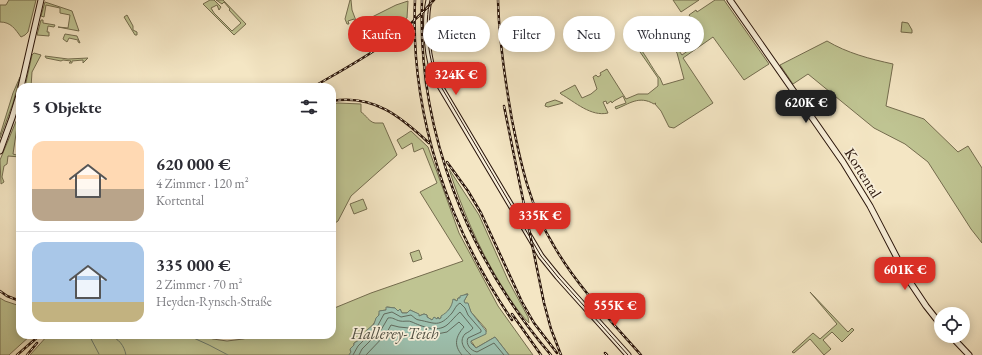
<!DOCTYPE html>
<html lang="de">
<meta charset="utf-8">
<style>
body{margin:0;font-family:"EB Garamond",serif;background:#f7f7f7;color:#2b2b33;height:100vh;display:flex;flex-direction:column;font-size:15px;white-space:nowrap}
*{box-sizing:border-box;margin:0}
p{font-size:13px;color:#7c7c81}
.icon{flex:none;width:22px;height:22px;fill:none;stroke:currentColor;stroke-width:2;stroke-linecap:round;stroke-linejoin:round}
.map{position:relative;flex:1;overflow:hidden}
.drawer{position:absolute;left:16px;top:83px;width:320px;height:256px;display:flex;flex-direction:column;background:#fff;border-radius:12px;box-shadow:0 2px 10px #0003}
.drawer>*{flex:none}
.banner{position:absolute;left:348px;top:16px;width:380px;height:36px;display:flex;gap:8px}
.tools{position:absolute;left:934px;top:307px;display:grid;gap:8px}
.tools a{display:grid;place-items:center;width:36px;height:36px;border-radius:50%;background:#fff;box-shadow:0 2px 10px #0003;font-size:20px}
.price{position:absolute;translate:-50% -34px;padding:0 9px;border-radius:8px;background:#d93025;color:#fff;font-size:13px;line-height:26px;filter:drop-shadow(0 1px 2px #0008)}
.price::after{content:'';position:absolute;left:50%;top:24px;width:12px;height:9px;margin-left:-6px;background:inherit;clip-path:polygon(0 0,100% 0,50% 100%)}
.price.on{background:#222;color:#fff}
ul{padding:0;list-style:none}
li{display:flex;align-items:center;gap:12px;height:100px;padding:0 16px}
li+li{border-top:1px solid #e1e1e2}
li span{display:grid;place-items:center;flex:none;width:112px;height:80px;border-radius:12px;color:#555}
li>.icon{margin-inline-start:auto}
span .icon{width:48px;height:48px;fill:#fffc;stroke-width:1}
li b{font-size:17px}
h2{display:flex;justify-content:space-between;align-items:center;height:48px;padding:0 16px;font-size:17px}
.pill{padding:0 14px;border-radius:18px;background:#fff;box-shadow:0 2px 10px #0003;font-size:14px;line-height:36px}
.pill.on{background:#d93025;color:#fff}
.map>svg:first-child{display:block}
.green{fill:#bfc492;stroke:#746c4e}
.water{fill:#9dc0ae;stroke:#6e7b6c}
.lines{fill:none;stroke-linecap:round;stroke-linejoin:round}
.shore{stroke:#626a5c;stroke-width:1}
.stream{stroke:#6e7b6c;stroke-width:1}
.secondary-casing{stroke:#281309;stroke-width:7}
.secondary{stroke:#f8efd9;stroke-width:5}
.tram{stroke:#281309;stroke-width:1}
.rail-casing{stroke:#281309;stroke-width:2.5}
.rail{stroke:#f8efd9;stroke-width:1;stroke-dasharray:3;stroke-linecap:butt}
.labels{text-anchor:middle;stroke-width:3.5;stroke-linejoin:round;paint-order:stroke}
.street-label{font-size:15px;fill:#281309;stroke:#f8efd9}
.water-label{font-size:16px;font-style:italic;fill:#515043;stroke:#f8efd9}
</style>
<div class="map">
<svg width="982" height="355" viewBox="0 0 982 355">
<rect width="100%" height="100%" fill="#f4e6c4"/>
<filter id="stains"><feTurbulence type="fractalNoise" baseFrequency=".005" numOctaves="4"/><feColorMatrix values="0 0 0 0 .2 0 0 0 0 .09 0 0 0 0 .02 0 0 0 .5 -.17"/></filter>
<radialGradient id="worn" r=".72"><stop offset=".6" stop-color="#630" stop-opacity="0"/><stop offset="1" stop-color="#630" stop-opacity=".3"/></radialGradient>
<!-- green -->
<g class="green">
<path d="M9,0H36L28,32L25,35L21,37C15,29 11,22 0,22V5H6Z"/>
<polygon points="210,0 214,0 221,7 219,10 217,5 211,8 214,13 232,31 241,23 229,10 230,9 224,2 222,4 216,0 223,0 246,24 234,35 203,4"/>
<polygon points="350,0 351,0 352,10 358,26 356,27 354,19 348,21 349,24 347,24 345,19"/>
<polygon points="673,0 699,0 681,12"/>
<path d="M715,0H724L769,64L744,80L713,37L683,58L713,103L674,128L669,127L661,111L655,104L656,103L654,104C639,95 629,104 616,109L615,107L626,103L623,96L614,101L612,103L611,101L607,104L606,101L603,102L608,113C591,117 575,102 561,94L560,93L575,85L582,98L591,94L597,89L593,77L596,75L598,77L601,75L600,73L607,69L626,99L638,94H648L658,86V78L638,49L642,47L644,49L642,51C648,59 655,73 660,78L663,85L684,79L677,53L664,35L660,36L661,37L647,47L645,45L664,32L666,33L665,31L670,27L671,29L666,33L682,55L696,45L681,23L675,26V24L687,17L689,20L684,24L695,39L700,35L696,29L697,27L689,15L696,10L697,12Z"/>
<polygon points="408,1 407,18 367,43 362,22 396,5"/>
<polygon points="45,2 72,11 79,31 58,27 68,28 70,15 60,13 60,8 46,5 44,17 41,16"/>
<polygon points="127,15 133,26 133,30 137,32 137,35 135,35 124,17"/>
<polygon points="41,20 43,20 43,23 55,25 54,27 48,26 47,32 49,32 49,36 37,35"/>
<polygon points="902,22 908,23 912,30 912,33 901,32"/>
<polygon points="65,34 77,36 80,43 78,42 78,40 69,38 67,42 63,39"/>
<path d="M827,41C847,53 870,59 893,64L886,106L924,119L958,152L968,146L982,168V243L971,229L928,162L905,144L874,128L808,74L793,84L780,65Z"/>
<polygon points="34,53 41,55 32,72 31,87 25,87 32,55"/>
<polygon points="45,56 68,59 88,58 83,63 83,60 72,61 72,63 69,63 71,61 63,60 61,61 46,58"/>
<polygon points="20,77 13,103 0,138 0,135 13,93"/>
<polygon points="555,100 563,103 548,107 545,106 546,103"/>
<path d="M338,103L361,104V112C366,115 369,122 375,123C378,123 380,123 383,123L397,155L351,196L338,221L332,225V104Z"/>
<polygon points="17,119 20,119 20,127 17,127 13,154 20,156 20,157 8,156 7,164 4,166 2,177 4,182 1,184 0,160"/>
<path d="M411,131L428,147L459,233L498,306L533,355H509L495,337L476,348L471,341L486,332V329L471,312L467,303L465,304L464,301L468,294H466L460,298H458L457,301L454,299C452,308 446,314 439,319L438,317L437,319L435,318L432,320L427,317V315L424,314L419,316L418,314L410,310L407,313H402L400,309L398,311L395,308L387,307L386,310L380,311C379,320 361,340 354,343V345L350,350L351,352L349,355H30L48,335H200L213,339L227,341L243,339L259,335H332V309L371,293L463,261L420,192L437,183L423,148L414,152L412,143L402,149L397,140Z"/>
<path d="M449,169L479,215L508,280L528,317L529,323C517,311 509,297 500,283C478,247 462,209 449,169Z"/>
<polygon points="363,199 367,209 354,214 350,204"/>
<polygon points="419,250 422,259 413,262 410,253"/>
<polygon points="810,292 848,332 852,328 854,330 842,342 832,332 823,340 831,349 824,355 810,339 794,353 792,352 813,333 820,339 837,324"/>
<polygon points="0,298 5,301 20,306 20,335 31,335 9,355 0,355"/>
</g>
<!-- water -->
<path class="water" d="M468,294L464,301L465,303H468L471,312L486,331V334L471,341V343L476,348L495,337L509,355H349L351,352L350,349L354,345V343L361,339L362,336L364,335L367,330L374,324L376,318L379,315V311L386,310V307L395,308L398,311L400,309L402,313H407L410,310L419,314V316L424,314L427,315V317L432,320L434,317L437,319L438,317L439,319L441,318V316C448,312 452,307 453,299L457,301L458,298H460V296Z"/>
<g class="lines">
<!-- shore -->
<g class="shore">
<path d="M353,355L358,346L377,327L384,314L392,312L401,317L411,315C414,317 416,320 419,320C435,323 439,328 452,313C455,309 456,305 460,303L465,308L468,315L481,330V332L468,338C465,344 471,351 477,352L494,343L504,355"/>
<path d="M359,355L362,349L381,330L388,318C393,317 395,320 400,321C403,322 409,320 412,322C421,326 437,333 447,325C451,322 455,316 460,312L473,328C471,331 468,332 465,334C458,342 465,350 471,355"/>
<path d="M366,355L386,334L391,325L399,327L409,328L415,331L432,335L447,332L459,322L464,327C456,336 453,345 462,355"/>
</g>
<!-- stream -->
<g class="stream">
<polyline points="89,335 99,354"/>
<path d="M109,335C119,339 124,345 126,355"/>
<polyline points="187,335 209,345 228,355"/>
</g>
<!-- secondary casing -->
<g class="secondary-casing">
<g id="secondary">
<path d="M429,0C424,22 427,61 437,81L541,256L558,277L628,355"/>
<polyline points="730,0 843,162 870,206 908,279 926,306 941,325"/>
<polyline points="21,87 41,0"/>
<polyline points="0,151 12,118 20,92"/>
<polyline points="951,336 969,355"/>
</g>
</g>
<!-- secondary -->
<use href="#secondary" class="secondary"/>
<!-- tram -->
<path class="tram" d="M430,0C424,24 428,63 440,85L541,256L558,277L628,355"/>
<!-- rail casing -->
<g class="rail-casing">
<g id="rail">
<path d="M415,0C410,114 448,226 512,320"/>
<path d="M422,0C417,130 467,257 551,355"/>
<path d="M498,0C499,41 505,80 512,120C521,165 530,207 554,246C577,286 610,320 641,355"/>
<path d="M313,87C356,62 401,39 434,0"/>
<path d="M332,101C374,94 401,117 429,143"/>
<polyline points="504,106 544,303 551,329 561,355"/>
<polyline points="447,162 468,191 481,213 522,302 534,323 557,353"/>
<polyline points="0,291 7,296 20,301"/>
<polyline points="512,314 541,355"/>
<polyline points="605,353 607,355"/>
<polyline points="17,355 40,335"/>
<polyline points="27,355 37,343"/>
</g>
</g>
<!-- rail -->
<use href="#rail" class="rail"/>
</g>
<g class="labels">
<!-- street labels -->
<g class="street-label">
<text transform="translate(863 173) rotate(58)" y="5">Kortental</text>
</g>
<!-- water labels -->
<g class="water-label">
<text x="395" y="339">Hallerey-Teich</text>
</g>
</g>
<rect width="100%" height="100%" filter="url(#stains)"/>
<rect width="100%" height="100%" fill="url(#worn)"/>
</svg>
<div class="tools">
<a><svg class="icon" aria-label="locate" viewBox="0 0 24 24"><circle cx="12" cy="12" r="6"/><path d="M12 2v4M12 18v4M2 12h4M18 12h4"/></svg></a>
</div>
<b class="price" style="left:456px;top:96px">324K €</b>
<b class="price on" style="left:806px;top:124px">620K €</b>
<b class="price" style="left:540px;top:237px">335K €</b>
<b class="price" style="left:905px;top:291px">601K €</b>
<b class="price" style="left:615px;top:327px">555K €</b>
<div class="banner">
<a class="pill on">Kaufen</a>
<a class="pill">Mieten</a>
<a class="pill">Filter</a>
<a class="pill">Neu</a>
<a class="pill">Wohnung</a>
</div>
<section class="drawer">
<h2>5 Objekte<svg class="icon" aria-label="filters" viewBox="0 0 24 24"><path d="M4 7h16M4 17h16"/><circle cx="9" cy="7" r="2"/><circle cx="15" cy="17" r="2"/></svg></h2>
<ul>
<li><span style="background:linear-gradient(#ffd9b3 60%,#b9a48a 0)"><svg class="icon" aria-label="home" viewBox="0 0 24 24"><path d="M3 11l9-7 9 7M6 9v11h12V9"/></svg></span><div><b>620 000 €</b><p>4 Zimmer · 120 m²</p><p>Kortental</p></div></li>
<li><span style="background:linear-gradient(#a9c7e8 75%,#c2b280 0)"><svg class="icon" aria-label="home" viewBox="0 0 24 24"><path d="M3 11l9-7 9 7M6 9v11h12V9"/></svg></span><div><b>335 000 €</b><p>2 Zimmer · 70 m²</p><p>Heyden-Rynsch-Straße</p></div></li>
</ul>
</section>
</div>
